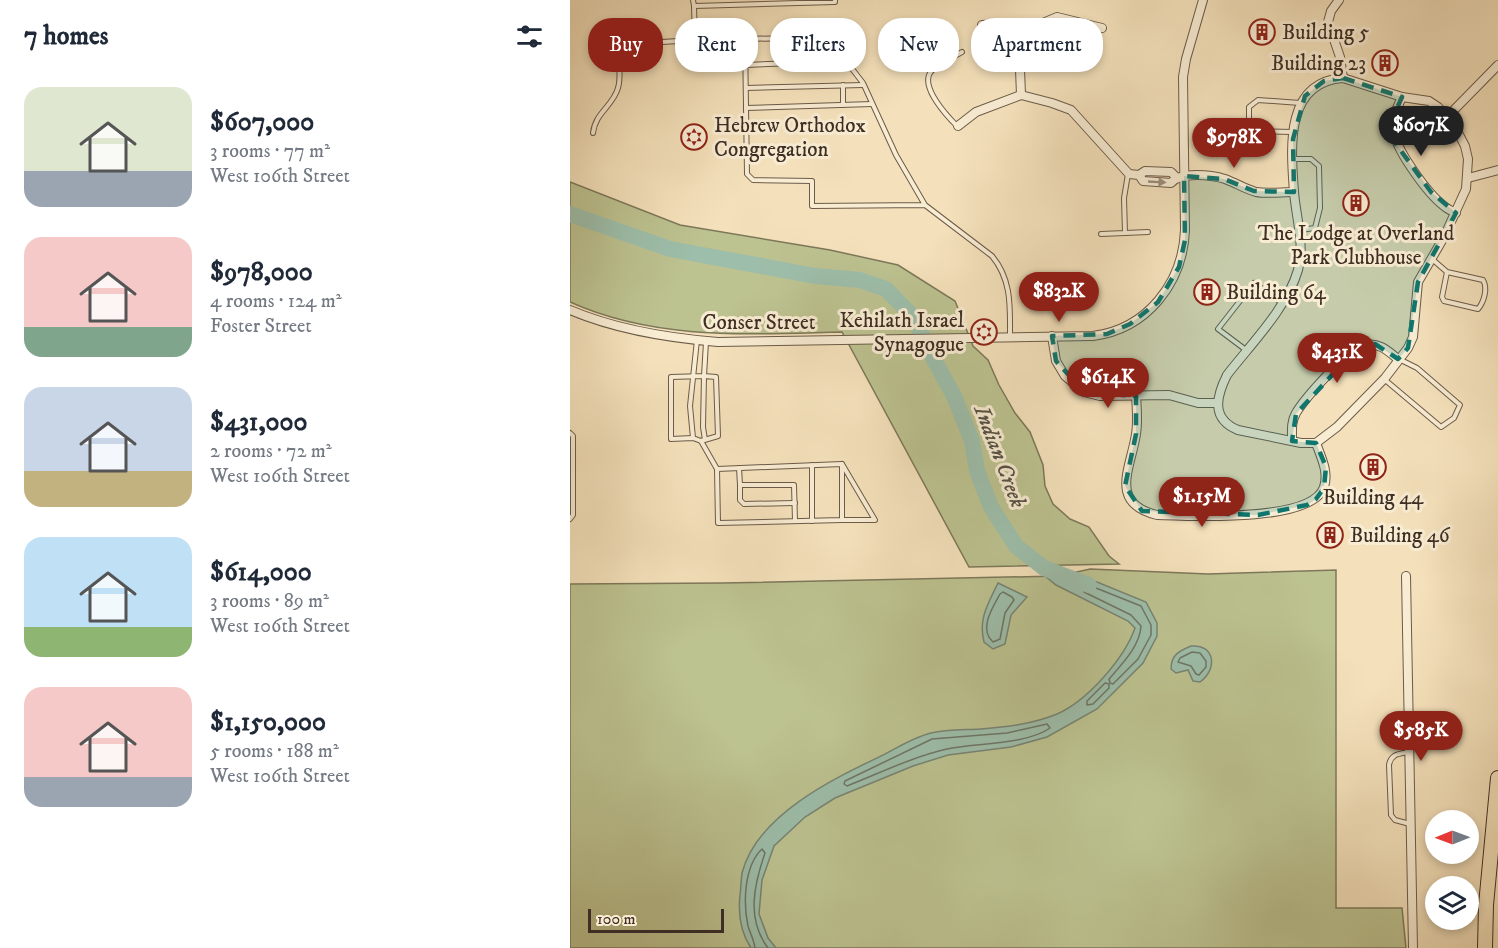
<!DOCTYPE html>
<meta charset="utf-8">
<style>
body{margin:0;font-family:"IM FELL DW Pica",serif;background:#f2f2f3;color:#1f2937;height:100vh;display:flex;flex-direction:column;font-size:22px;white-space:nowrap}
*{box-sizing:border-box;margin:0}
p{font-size:20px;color:#747a83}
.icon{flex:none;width:33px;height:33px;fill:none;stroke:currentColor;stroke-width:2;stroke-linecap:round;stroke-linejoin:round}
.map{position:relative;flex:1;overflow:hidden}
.drawer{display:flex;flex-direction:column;background:#fff;width:570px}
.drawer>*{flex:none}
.top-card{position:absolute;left:18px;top:18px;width:570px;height:54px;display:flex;gap:12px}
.needle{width:39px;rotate:269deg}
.tools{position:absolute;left:855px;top:810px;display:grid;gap:12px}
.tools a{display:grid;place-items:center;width:54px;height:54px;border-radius:50%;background:#fff;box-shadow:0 3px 9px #0003;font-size:30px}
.scale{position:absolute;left:18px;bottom:15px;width:136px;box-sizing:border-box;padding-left:6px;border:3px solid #3e2e23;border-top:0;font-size:16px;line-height:21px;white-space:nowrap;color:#3e2e23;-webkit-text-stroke:4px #f8ecd3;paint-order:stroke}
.price{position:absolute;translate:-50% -51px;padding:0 14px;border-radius:21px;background:#8f2418;color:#fff;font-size:20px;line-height:39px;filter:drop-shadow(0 2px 3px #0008)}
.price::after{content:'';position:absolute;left:50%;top:36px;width:18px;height:14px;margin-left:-9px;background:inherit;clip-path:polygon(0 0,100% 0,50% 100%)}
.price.selected{background:#222;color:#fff}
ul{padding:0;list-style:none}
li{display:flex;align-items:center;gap:18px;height:150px;padding:0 24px}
li span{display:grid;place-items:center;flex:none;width:168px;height:120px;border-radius:18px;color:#555}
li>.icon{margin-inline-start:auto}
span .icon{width:72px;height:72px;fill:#fffc;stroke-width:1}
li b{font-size:26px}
h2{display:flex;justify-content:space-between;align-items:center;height:72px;padding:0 24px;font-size:26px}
.chip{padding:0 21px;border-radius:24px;background:#fff;box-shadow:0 3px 9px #0003;font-size:21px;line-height:54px}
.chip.selected{background:#8f2418;color:#fff}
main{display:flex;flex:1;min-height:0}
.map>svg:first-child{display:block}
.green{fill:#bcc290;stroke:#7d785a;stroke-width:1.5}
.water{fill:#9dbeaa;stroke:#778474;stroke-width:1.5}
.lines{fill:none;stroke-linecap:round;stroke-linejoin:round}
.shore{stroke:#6e7666;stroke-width:1.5}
.river{stroke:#9dbeaa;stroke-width:16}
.service-casing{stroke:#6c5b49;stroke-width:6}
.minor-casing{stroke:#6c5b49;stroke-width:10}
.motorway-casing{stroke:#3e2e23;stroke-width:16}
.service{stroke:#f8ecd3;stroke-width:4}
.minor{stroke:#f8ecd3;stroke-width:8}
.motorway{stroke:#f4e1bb;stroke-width:14}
.oneway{fill:#9b8d7b}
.marked{fill:#0f766e;fill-opacity:0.2;stroke:#0f766e;stroke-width:4.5;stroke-dasharray:12 8;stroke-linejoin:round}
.labels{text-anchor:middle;stroke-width:6;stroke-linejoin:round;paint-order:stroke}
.poi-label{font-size:21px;fill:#3e2e23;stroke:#f8ecd3;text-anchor:start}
.street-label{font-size:21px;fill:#3e2e23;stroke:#f8ecd3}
.water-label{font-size:22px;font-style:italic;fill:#565245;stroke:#f8ecd3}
</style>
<main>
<section class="drawer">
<h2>7 homes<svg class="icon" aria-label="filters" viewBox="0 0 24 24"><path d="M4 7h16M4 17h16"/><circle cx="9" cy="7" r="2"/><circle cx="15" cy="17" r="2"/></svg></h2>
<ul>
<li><span style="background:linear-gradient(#dfe7d0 70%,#9aa5b1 0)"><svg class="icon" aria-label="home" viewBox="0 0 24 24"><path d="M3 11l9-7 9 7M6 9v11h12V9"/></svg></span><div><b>$607,000</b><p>3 rooms · 77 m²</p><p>West 106th Street</p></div></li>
<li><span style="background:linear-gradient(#f6c9c9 75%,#7fa58c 0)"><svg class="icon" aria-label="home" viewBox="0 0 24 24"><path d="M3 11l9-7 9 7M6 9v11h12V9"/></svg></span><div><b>$978,000</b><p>4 rooms · 124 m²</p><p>Foster Street</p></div></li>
<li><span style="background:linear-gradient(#c9d6e8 70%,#c2b280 0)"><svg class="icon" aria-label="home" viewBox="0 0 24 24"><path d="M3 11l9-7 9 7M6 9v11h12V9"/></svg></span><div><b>$431,000</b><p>2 rooms · 72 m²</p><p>West 106th Street</p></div></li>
<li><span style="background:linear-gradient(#bfe0f5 75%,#8fb573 0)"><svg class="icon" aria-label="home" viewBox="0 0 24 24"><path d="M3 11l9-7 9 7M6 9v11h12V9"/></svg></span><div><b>$614,000</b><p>3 rooms · 89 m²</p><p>West 106th Street</p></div></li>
<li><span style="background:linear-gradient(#f6c9c9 75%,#9aa5b1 0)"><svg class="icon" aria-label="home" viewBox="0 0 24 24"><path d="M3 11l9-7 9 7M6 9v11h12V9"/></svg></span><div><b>$1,150,000</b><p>5 rooms · 188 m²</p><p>West 106th Street</p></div></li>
</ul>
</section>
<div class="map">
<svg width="928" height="948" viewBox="0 0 928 948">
<rect width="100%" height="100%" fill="#f4e1bb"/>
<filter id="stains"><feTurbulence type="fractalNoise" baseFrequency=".00333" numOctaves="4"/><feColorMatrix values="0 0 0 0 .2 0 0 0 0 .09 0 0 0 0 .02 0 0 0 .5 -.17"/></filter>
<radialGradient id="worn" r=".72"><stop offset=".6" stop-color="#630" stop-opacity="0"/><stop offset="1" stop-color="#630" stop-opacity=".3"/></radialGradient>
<!-- green -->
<g class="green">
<path d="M0,182L110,225L260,250L328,265L385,301L403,346L418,360L429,385L445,413L460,432L473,465L475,486L483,504L500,519L519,527L539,556L549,564L399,567L272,332C180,334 86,341 0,302Z"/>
<polygon points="520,569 638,574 766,570 766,908 832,908 836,948 0,948 0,584 152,583 489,576"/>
</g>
<!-- water -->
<g class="water">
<path d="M475,576H489L527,582L576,602L587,623V636L573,663L527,709L477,737L441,747L378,755L343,766L265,798L235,817L204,846L192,880L189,914L198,938L206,948H181C171,933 168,913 170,895C171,888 171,880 172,873C187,815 263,779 311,756C327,748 344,737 361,733C377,729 394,730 411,729C436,727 463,724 487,714C517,701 554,659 565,628L558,621L486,585Z"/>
<path d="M428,583L457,597L441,615L435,644L423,649L414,642C408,619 418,604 428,583Z"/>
<path d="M621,646C645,644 648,669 630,682L623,681L618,670L606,673L601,669C601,655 609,651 621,646Z"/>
</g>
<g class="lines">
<!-- shore -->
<g class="shore">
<path d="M515,587L526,588L571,606L581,625V635L568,659L543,684L540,683L539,679C552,664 570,646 571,626L561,615L514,592L513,589Z"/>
<path d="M433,592L442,597L444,600L435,613L430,639L423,642C408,629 423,607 430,594Z"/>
<polygon points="622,652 630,653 636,661 636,667 629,675 626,674 621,666 608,662 610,658"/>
<polygon points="535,683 539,684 539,688 523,704 517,705 517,701"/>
<path d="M477,724L480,728C456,745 405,743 377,749C342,757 310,773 277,786L274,784L275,781L362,739L437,733Z"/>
<path d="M185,948C184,940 180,933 178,926C173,903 174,866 192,849L195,853C184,885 176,919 198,948"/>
</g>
<!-- river -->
<polyline class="river" points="0,214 100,249 245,276 290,280 316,289 344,318 362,356 384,396 402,441 407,471 421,507 446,546 474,568 519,585"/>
<!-- service casing -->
<g class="service-casing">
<g id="service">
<polyline points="123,0 124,6 265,2 265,0"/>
<polyline points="124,6 125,40 175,39"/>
<polyline points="175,65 276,61"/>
<polyline points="273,85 273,105"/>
<polyline points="176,88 293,85"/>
<polyline points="176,108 302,104"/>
<path d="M387,126C377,116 351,88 360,73C366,63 382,58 392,52"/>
<polyline points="723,132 686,131 679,126 679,107 688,100 730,103"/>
<path d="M23,133C25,113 43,106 48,88C53,72 43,55 59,44L125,40"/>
<polyline points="723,159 741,159 749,166 750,208 745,228 730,230"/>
<path d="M355,205L242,206V181L183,180L177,174L175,39L225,38L245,42L276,61L293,83L326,155L355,205L422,256C442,280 440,307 440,336"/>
<polyline points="555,233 578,232"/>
<polyline points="531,234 555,233 554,198 558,174"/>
<path d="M862,259L877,272L913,280C918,288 914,302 908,309L874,301L872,297L877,272"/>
<polyline points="676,350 648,329 684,283 712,303"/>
<polyline points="814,379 871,427 884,418 890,405 847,368 829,359"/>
<polyline points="0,433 3,436 3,515 0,519"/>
<polyline points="123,438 120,406 127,340"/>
<polyline points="135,440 133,427 134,376 146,377 148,436 131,441 123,438 101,439 101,377 134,376 136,342"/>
<polyline points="131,441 147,469 272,464 272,520 148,523 147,469"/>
<polyline points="242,465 242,521"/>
<polyline points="169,468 170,485 224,485 225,521"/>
<polyline points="170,485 170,500 174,504 225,503"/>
<polyline points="272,520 305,520 272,464"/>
<path d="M838,752C828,754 821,754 819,765L821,815L825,820L840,824"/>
</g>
</g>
<!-- minor casing -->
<g class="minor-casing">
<g id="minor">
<polyline points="769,0 761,11 758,22 770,57 773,78"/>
<polyline points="412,25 473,23 487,17 532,28"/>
<polyline points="434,25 449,43 451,95"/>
<polyline points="449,43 473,23"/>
<path d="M773,78L832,97L859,101L868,107L884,125L895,146L898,159L896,189L874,237L848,282L843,337L838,348L815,378L767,427L746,443H731L668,430C641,419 646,397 657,375C681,344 717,308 728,270C735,245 726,217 724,192C721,149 714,82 773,78Z"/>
<path d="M832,97C827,108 823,116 823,128C824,148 858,194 874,206C877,209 882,211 886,213"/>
<polyline points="878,116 928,65"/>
<path d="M388,126L406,112L451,95L482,103L501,110L559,174L569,175L573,181L601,183C611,171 642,175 655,179C666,183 675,189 686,192C698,194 712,192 724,192"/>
<polyline points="569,175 575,171 601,172 606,177"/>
<polyline points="898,178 928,170"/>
<path d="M0,310C47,330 98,338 148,342L523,336C577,329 613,283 615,230L613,77L616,59L633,0"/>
<polyline points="482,336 486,361 495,376 514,392 530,396 599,395 628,403 647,403"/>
<path d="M566,396C567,409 568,422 566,434C561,468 538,503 587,515C619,516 742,523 754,487C759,472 751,457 746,443"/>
<path d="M722,440C722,430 721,422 726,413C735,398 779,348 795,345C809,342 818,351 828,359"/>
<polyline points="836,576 843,948"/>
</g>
</g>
<!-- motorway casing -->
<g class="motorway-casing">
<polyline id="motorway" points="915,948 916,905 928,778"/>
</g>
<!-- service -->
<use href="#service" class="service"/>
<!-- minor -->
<use href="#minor" class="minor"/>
<!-- motorway -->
<use href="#motorway" class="motorway"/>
</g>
<!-- one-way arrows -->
<defs><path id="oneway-solid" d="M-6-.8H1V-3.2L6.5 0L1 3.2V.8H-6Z" transform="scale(1.5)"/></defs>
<use class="oneway" href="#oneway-solid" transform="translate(587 182) rotate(3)"/>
<!-- marked area -->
<path class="marked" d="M773,78L832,97L824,115L826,144L861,192L886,213L848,282L838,348L828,359L805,344L787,348L726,414L722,441L746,443L756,467L754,488L746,499L737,505L688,515L572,511L555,486L566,434V396L514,392L486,361L482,336L537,334L560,324L588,302L609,267L615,240L614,176L654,179L684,191L724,192L723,139L735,96L754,81Z"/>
<!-- icons -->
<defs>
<g id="building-ring" transform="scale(1.35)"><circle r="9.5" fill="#f8ecd3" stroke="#8f2418" stroke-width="1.5"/><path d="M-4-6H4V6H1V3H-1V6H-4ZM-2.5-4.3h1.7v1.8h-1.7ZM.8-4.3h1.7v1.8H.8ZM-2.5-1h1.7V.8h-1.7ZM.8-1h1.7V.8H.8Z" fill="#8f2418"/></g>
<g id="synagogue-ring" transform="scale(1.35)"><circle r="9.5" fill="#f8ecd3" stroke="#8f2418" stroke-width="1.5"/><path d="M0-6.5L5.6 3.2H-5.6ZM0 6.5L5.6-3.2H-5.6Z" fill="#8f2418"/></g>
</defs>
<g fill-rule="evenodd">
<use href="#building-ring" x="692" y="32"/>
<use href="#building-ring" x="815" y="63"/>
<use href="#synagogue-ring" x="124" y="137"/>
<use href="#building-ring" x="786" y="203"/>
<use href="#building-ring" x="637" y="292"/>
<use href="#synagogue-ring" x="414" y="332"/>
<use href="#building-ring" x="803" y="467"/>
<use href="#building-ring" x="760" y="535"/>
</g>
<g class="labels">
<!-- poi labels -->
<g class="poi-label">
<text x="712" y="39">Building 5</text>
<text x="796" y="70" text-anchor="end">Building 23</text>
<text x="144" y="132">Hebrew Orthodox<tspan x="144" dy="24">Congregation</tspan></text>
<text x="786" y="240" text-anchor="middle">The Lodge at Overland<tspan x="786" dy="24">Park Clubhouse</tspan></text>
<text x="656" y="299">Building 64</text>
<text x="394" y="327" text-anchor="end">Kehilath Israel<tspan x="394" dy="24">Synagogue</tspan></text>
<text x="803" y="504" text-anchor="middle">Building 44</text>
<text x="780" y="542">Building 46</text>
</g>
<!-- street labels -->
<g class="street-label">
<text x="189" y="329">Conser Street</text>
</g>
<!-- water labels -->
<g class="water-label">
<text transform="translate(431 456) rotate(69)" y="8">Indian Creek</text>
</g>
</g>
<rect width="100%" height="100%" filter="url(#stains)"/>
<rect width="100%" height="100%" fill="url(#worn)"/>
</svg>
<div class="tools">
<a><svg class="needle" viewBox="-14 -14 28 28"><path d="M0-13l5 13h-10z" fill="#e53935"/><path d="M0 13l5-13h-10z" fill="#747a83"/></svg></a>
<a><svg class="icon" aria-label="layers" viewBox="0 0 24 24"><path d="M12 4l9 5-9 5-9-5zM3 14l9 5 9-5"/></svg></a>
</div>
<div class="scale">100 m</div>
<b class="price selected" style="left:851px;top:157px">$607K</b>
<b class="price" style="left:664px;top:169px">$978K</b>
<b class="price" style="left:489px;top:323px">$832K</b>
<b class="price" style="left:767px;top:384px">$431K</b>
<b class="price" style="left:538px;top:409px">$614K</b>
<b class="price" style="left:632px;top:528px">$1.15M</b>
<b class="price" style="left:851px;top:762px">$585K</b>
<div class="top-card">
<a class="chip selected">Buy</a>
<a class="chip">Rent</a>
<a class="chip">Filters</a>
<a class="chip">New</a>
<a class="chip">Apartment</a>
</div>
</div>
</main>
